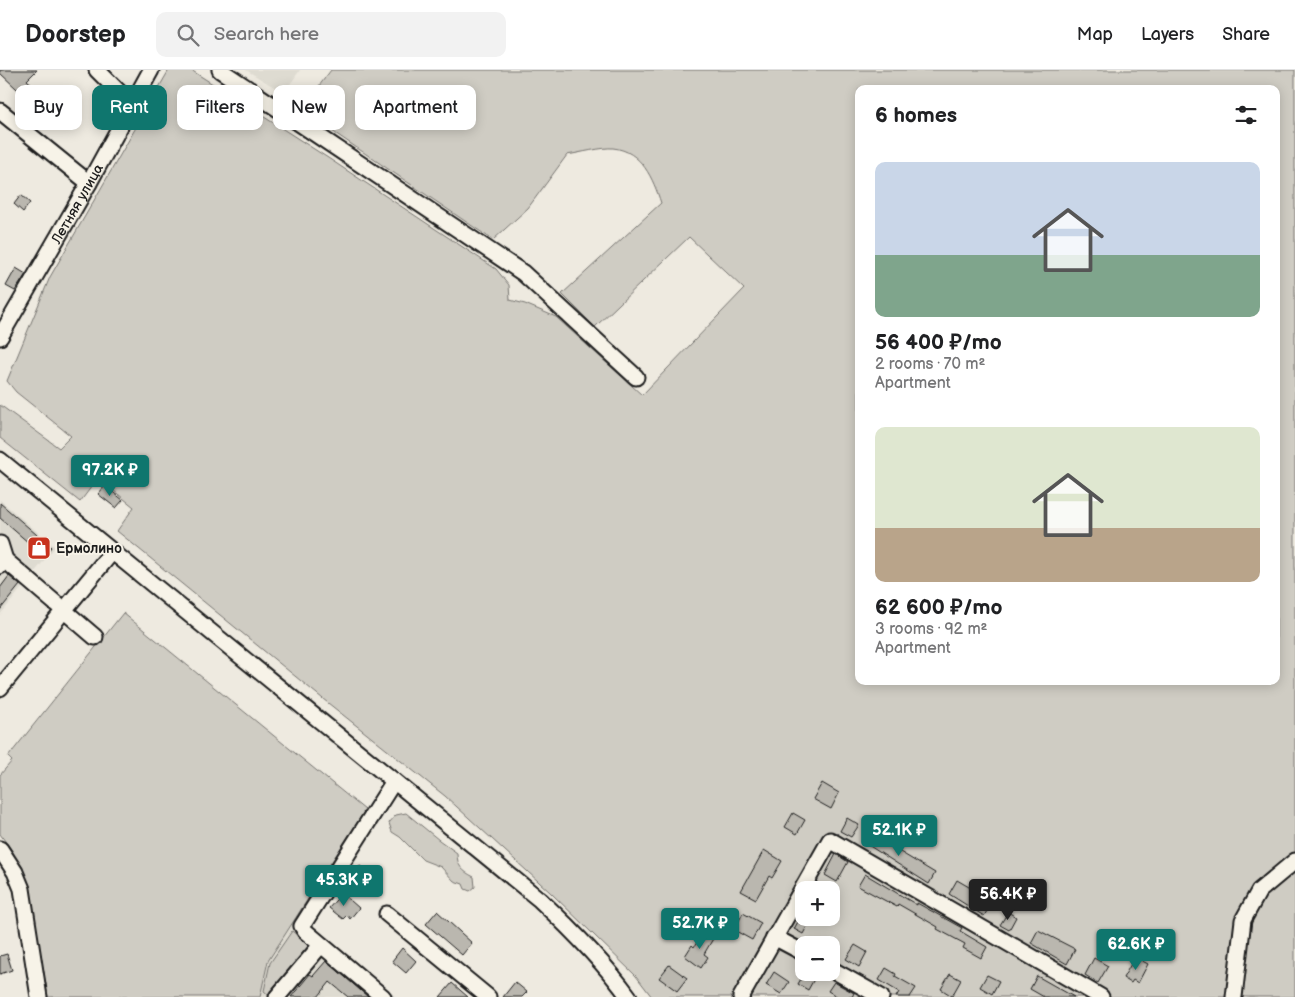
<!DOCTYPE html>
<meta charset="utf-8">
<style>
body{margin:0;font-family:"Balsamiq Sans",sans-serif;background:#f2f2f2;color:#202124;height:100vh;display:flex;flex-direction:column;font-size:19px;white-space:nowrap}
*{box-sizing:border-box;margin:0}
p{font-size:16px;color:#757577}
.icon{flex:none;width:28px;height:28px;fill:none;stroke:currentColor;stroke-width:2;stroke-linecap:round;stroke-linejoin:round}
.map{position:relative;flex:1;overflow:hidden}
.details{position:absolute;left:855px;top:15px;width:425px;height:600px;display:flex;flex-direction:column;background:#fff;border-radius:10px;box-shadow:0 2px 12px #0003}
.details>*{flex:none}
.top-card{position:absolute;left:15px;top:15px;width:475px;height:45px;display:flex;gap:10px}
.tools{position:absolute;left:795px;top:811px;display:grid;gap:10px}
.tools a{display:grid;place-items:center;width:45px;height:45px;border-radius:10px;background:#fff;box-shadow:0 2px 12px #0003;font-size:25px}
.price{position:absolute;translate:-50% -42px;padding:0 11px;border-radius:5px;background:#0f766e;color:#fff;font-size:16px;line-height:32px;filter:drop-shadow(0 1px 2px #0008)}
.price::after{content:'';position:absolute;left:50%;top:30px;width:15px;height:11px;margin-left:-8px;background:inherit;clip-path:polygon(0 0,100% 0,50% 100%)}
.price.selected{background:#222;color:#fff}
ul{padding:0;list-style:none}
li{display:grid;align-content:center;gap:10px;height:265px;padding:0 20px}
li span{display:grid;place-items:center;height:155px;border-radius:10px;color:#555}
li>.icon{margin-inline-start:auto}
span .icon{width:90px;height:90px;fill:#fffc;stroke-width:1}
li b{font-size:21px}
h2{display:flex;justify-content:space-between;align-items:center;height:60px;padding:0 20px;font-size:21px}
.pill{padding:0 18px;border-radius:10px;background:#fff;box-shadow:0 2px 12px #0003;font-size:18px;line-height:45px}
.pill.selected{background:#0f766e;color:#fff}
header{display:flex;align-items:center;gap:30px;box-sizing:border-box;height:70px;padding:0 25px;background:#fff;border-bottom:1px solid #e0e0e0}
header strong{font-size:24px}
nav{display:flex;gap:28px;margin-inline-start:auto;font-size:18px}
.search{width:350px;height:45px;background:#f2f2f2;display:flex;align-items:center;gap:12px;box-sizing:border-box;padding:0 18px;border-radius:10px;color:#757577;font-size:19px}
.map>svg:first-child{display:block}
.built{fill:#dedbd1}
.green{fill:#cfccc3;stroke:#767470;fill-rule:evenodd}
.building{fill:#bab7af;stroke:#1c1c1c}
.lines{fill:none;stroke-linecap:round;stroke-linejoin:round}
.minor-casing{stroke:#1c1c1c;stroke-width:19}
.minor{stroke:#f7f3e8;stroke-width:15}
.labels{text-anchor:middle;stroke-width:4;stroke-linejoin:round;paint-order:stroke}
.street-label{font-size:14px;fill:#1c1c1c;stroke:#f7f3e8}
.poi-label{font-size:14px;font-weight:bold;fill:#1c1c1c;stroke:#f7f3e8;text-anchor:start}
</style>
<header>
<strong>Doorstep</strong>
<div class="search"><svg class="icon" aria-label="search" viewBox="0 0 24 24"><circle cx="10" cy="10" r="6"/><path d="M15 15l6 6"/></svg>Search here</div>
<nav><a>Map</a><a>Layers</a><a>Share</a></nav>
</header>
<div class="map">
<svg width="1295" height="927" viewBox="0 0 1295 927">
<rect width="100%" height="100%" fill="#eeeae0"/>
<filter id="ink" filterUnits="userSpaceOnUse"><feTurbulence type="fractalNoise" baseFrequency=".02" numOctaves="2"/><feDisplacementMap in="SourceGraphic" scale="10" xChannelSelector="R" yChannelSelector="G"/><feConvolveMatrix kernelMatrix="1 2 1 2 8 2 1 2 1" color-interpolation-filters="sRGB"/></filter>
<g filter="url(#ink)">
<!-- built -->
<g class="built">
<polygon points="246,0 300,0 284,23"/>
<polygon points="0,430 55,477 0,545"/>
<polygon points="365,740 380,752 313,857 396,927 260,927 268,891"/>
</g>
<!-- green -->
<g class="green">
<path d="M169,0H191L328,88L496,199L509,215L510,230L525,234L556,247L642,325L744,219L689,167L595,257L562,224L661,133C653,109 642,81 613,78C603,77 579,83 567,85L528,138L493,170L301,40L331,0H1295V927H652L636,906L551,823L445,726L328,633L117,461L134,437L98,408L80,432L0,368V335L59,378L71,366L16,322L7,311L50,207ZM859,19H1276V611H859ZM804,820H831V848H804ZM804,875H831V902H804Z"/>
<polygon points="123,543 365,740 268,891 260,927 48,927 30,824 13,782 0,764 0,705 12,691 8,687"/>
<path d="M406,743L439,770L457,783C457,796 462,801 474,807L475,817L470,821L465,819L463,814L454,811L441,797L423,790L400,767L392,762L389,753L396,745Z"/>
<polygon points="292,861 311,876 270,926 264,921 270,893"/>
</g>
<!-- building -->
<g class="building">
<polygon points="0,0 37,0 27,10 42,23 48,17 56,25 59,22 69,32 51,51 0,3"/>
<polygon points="21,125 30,133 23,142 14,134"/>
<polygon points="16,198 26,204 15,221 6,216"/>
<polygon points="105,416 123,430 116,438 98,424"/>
<polygon points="0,433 51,477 44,486 0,448"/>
<polygon points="9,506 20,515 0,540 0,518"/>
<polygon points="822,713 839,723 831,739 813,729"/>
<polygon points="793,743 805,750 797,764 785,757"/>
<polygon points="847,748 859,755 851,767 840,761"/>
<polygon points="878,758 890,765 885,773 935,803 929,814 868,775"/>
<polygon points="764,780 782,791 772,808 769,806 756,829 741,821"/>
<polygon points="836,784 848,792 837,812 825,805"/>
<polygon points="360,796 369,803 355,819 346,811"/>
<polygon points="865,804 917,835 917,833 962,858 960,861 987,877 981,888 963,878 965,874 937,859 938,857 898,834 897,837 858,816"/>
<polygon points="957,810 993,831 984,846 949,824"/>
<polygon points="342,823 359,838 350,849 347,845 343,849 329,838"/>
<polygon points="437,841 472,873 462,885 426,854"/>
<polygon points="1008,842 1016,847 1009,860 1000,855"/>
<polygon points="743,843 761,853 752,870 734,860"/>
<polygon points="801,846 810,851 803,864 794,859"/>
<polygon points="1038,860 1075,879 1067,894 1031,873"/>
<polygon points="704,861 714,867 704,884 708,887 701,898 685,886 692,875 694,877"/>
<polygon points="855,875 867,882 859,897 846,889"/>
<polygon points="402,878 416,891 406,903 392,891"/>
<polygon points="7,884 12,900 0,904 0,886"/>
<polygon points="1135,887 1148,894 1138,913 1133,910 1131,913 1123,908"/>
<polygon points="1094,888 1108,896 1098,913 1085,905"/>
<polygon points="326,891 329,893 368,927 348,927 330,912 318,927 291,927 310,904 313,906"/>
<polygon points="669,895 687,908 677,921 659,908"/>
<polygon points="886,898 896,904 895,906 916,918 910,927 896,927 899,922 879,910"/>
<polygon points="774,902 789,912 781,924 766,915"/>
<polygon points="805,902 818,902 808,920 798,914"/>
<polygon points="950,904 961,910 952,926 941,919"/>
<polygon points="987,905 999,911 992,924 980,917"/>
<polygon points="1037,906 1074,927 1044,927 1030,919"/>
<polygon points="515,912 527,922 522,927 503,927"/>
<polygon points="834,912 854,923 852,927 838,927 828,921"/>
<polygon points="452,913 468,927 440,927"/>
</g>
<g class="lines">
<!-- minor casing -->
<g class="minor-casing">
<g id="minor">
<polyline points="97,0 132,35"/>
<polyline points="220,0 523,203 636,307"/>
<polyline points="0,41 89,113"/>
<path id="s1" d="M0,267L89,113L151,0"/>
<path d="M0,390L540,830C572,860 603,891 629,927"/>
<polyline points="0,474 5,490"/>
<polyline points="0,496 5,490 95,567"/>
<polyline points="0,618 112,482"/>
<polyline points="0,779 15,802 22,819 39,927"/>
<polyline points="387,844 488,927"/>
<polyline points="774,867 804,883"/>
<polyline points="831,899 881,927"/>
<polyline points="277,927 321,875"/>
<polyline points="383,927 305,861 302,856 394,711"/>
<polyline points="741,927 830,770 1101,927"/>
<polyline points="1234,927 1243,850 1259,821 1295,791"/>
</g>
</g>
<!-- minor -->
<use href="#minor" class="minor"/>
</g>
</g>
<!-- icons -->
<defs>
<g id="shop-square" transform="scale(1.25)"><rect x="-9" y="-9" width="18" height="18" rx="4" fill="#c8321e" stroke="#f7f3e8"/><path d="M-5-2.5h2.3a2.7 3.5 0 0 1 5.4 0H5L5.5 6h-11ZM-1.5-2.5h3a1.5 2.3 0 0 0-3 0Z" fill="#fff"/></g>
</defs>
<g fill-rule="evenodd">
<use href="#shop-square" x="39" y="478"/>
</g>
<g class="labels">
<!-- street labels -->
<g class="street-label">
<text dy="5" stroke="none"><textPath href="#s1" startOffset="154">Летняя улица</textPath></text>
</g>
<!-- poi labels -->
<g class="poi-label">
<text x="56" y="483">Ермолино</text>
</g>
</g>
</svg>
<div class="tools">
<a>+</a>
<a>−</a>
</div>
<b class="price" style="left:110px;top:427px">97.2K ₽</b>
<b class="price" style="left:899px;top:787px">52.1K ₽</b>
<b class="price" style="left:344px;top:837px">45.3K ₽</b>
<b class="price selected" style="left:1008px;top:851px">56.4K ₽</b>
<b class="price" style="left:700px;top:880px">52.7K ₽</b>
<b class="price" style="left:1136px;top:901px">62.6K ₽</b>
<div class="top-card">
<a class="pill">Buy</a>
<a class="pill selected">Rent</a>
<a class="pill">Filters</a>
<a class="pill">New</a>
<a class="pill">Apartment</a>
</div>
<section class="details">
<h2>6 homes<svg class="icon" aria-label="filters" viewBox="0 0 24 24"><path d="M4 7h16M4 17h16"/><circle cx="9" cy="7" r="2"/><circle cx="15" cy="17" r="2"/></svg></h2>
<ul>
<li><span style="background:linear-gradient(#c9d6e8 60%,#7fa58c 0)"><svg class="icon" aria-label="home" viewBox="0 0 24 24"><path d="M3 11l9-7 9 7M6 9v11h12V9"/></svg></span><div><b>56 400 ₽/mo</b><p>2 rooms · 70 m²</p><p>Apartment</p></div></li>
<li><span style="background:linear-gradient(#dfe7d0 65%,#b9a48a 0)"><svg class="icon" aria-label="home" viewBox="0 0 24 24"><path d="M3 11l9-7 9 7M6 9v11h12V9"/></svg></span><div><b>62 600 ₽/mo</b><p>3 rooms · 92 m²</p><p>Apartment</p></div></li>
</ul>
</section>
</div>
